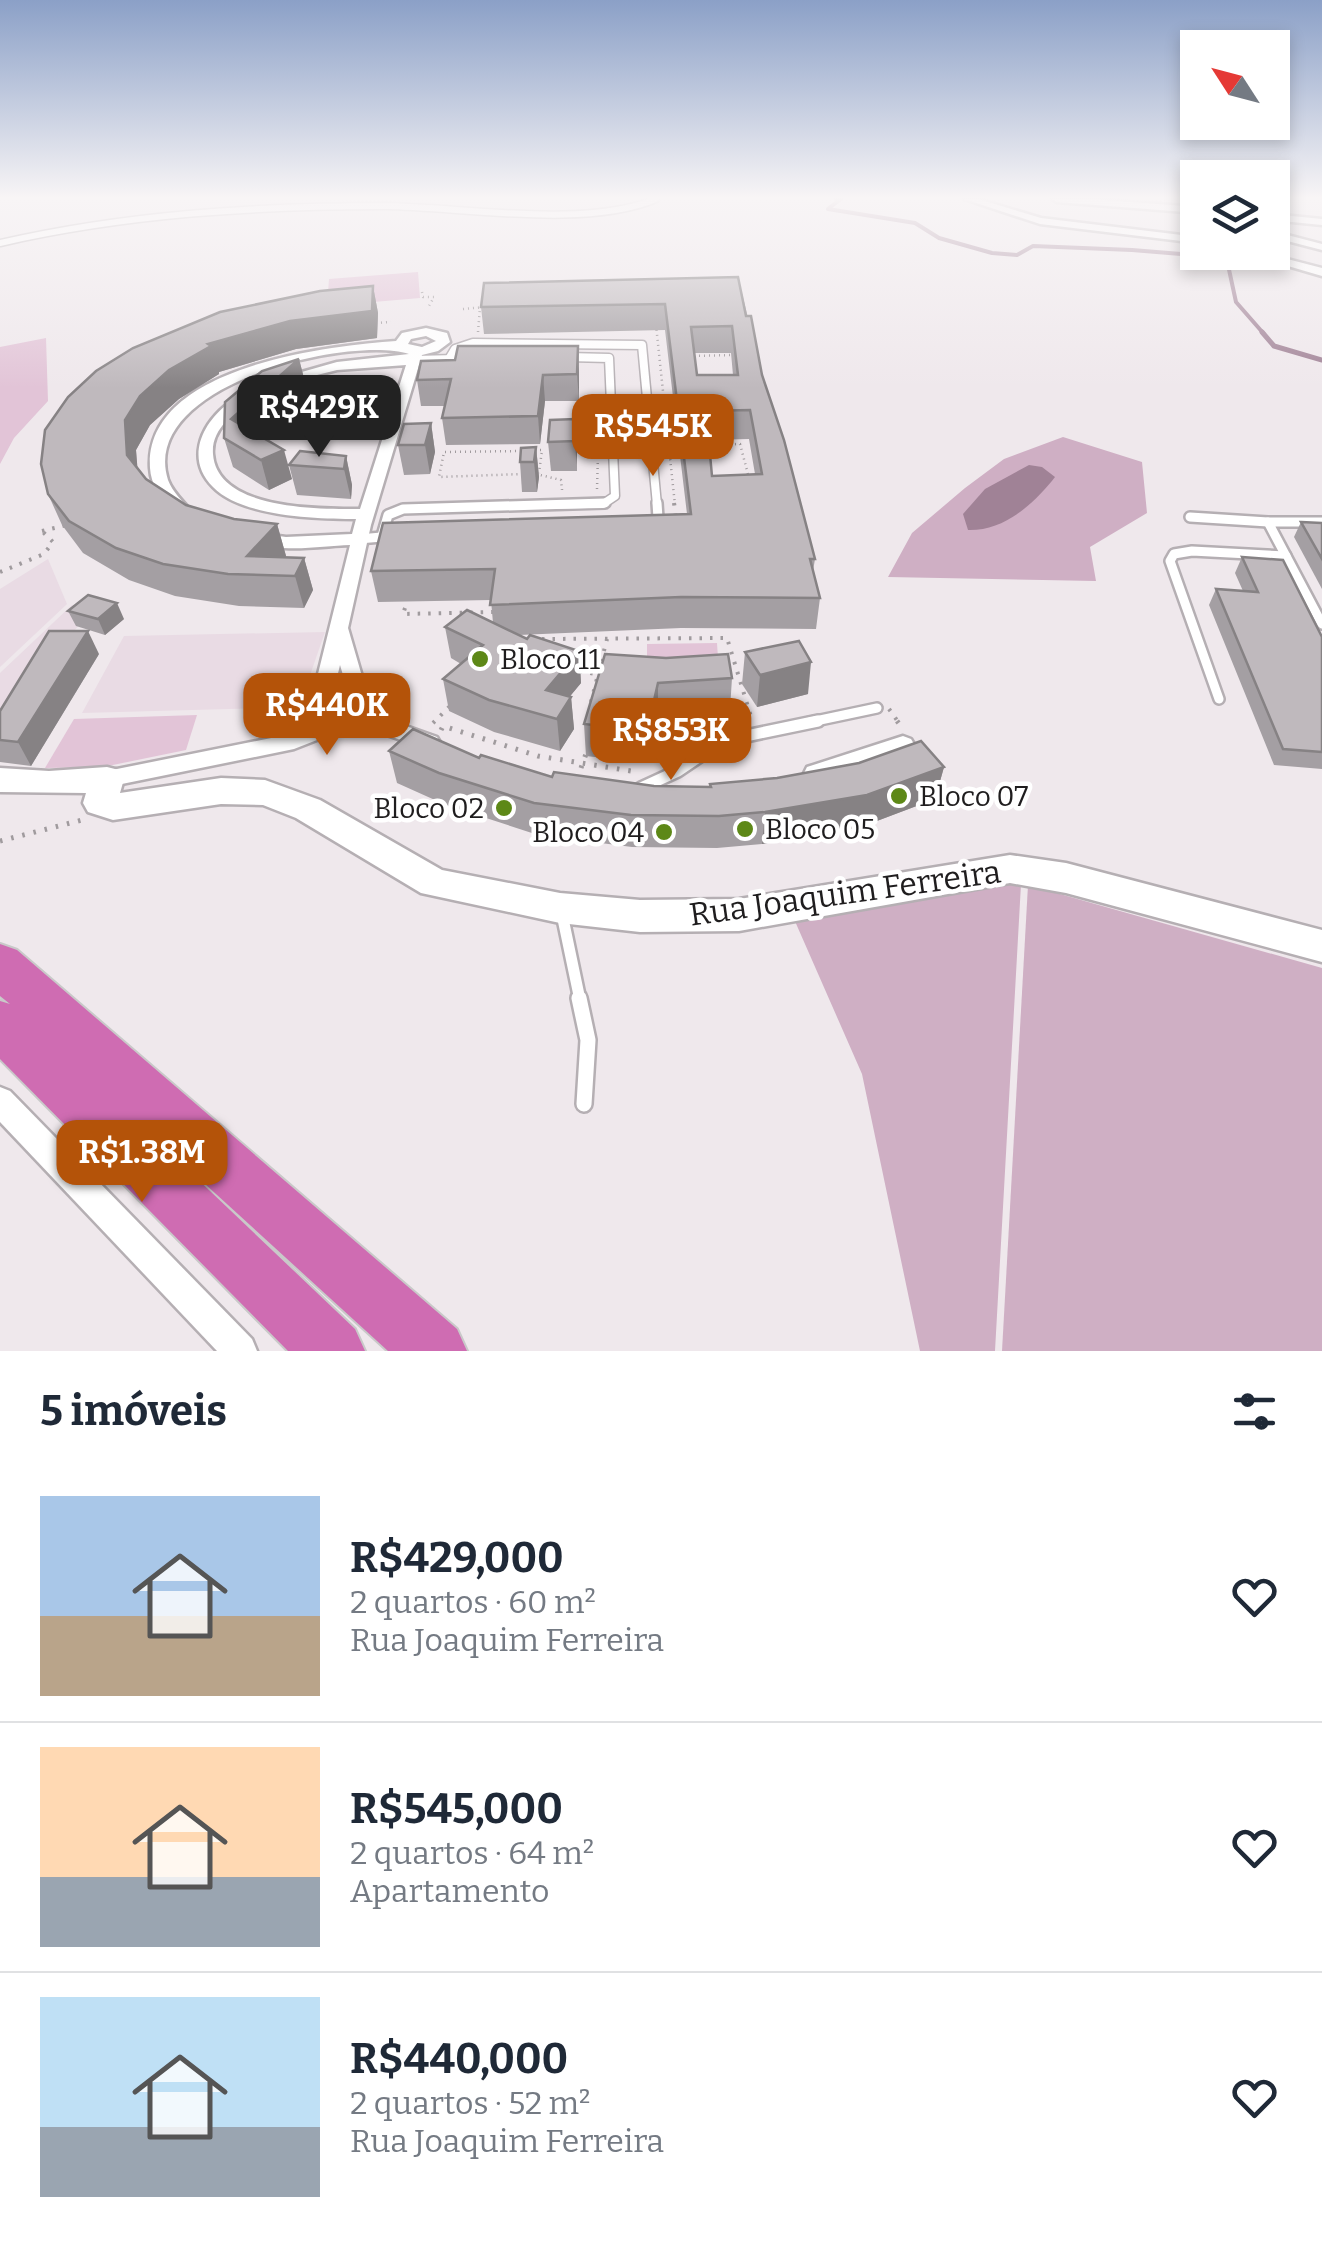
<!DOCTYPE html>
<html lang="pt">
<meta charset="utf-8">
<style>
body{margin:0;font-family:Bitter,serif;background:#f2f2f3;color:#1f2937;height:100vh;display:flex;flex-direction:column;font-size:38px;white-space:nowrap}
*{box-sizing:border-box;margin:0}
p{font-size:32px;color:#747a83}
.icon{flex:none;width:55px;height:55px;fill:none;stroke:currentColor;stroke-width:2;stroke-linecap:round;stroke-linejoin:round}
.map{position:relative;height:1351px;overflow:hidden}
.panel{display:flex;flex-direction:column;background:#fff;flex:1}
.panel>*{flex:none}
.needle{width:65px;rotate:306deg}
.fabs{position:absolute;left:1180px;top:30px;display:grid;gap:20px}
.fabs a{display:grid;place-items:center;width:110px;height:110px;border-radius:0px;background:#fff;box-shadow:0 5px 15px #0003;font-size:50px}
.price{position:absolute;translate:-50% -85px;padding:0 22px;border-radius:20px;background:#b45309;color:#fff;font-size:32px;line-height:65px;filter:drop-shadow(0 2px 5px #0008)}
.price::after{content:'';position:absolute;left:50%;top:60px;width:30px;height:22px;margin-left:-15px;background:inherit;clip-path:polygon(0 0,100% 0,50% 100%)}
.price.current{background:#222;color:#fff}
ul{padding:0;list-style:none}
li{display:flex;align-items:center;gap:30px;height:250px;padding:0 40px}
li+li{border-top:2px solid #e0e1e3}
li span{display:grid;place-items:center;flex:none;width:280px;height:200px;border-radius:0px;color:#555}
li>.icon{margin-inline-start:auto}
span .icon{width:120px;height:120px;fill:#fffc;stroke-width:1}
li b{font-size:42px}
h2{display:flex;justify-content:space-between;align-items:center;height:120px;padding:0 40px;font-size:42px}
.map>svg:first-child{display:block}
.built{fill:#e9dbe4}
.green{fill:#e2c4d7}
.forest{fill:#cfafc4}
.water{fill:#a08296}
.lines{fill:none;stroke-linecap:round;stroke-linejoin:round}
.stream-far1{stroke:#a08296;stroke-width:4}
.stream{stroke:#a08296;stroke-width:5}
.lane-far4-casing{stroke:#b5afb3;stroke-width:9}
.lane-far3-casing{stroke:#b5afb3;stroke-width:11}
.lane-far2-casing{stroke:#b5afb3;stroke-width:14}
.lane-far1-casing{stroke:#b5afb3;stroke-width:16}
.lane-casing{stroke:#b5afb3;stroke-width:20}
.street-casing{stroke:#b5afb3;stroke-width:5}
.secondary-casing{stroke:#b5afb3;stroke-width:5}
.highway-casing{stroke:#c9c9c9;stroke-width:4}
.path-far2{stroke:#a09b9e;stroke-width:2.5;stroke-dasharray:1 4;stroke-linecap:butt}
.path-far1{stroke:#a09b9e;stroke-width:4;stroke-dasharray:2.5 8;stroke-linecap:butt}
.path{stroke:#a09b9e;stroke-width:5;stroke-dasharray:2.5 9;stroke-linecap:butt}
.lane-far4{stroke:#fff;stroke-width:6}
.lane-far3{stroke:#fff;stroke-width:8}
.lane-far2{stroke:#fff;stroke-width:9}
.lane-far1{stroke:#fff;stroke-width:11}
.lane{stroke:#fff;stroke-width:15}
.street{fill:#fff;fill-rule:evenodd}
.secondary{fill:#fff;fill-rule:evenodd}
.highway{fill:#cf6cb2;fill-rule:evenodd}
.wall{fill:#a49fa3;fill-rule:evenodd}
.shaded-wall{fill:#868284}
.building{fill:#bfb9bd;stroke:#868284;stroke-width:2.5;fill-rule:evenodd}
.poi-dot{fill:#5d8817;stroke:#fff;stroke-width:4}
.labels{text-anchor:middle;stroke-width:9;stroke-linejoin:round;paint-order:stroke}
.poi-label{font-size:28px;fill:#1f1d1e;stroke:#fff;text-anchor:start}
.near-street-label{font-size:32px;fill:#1f1d1e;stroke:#fff}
</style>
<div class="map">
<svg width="1322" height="1351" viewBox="0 0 1322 1351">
<rect width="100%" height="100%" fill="#efe8ec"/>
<!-- built -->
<g class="built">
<polygon points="48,559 67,604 0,667 0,589"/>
<polygon points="72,605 92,610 50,659 0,752 0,673"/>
<polygon points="325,632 299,707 82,713 124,636"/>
</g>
<!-- green -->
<g class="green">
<polygon points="418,272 420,298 327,306 329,279"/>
<polygon points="46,338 48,401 14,438 0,464 0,347"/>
<polygon points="344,390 355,397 347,403 352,404 341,430 305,431 317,404 333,404 329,396"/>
<polygon points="717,643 719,673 647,674 647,644"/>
<polygon points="197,715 186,750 103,767 45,768 74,719"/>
</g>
<!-- forest -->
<g class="forest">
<polygon points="1063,437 1142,462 1147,513 1090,547 1096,581 888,577 912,533 965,488 1004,459"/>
<polygon points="1021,884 995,1351 920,1351 862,1074 794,919 973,888"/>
<polygon points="1028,885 1322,968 1322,1351 1002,1351"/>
</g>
<!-- water -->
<path class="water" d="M1029,465L1042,467L1055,477C1034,504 1004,531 968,530L963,514L985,489Z"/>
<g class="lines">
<!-- stream-far1 -->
<g class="stream-far1">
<polyline points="829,208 841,199 836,199"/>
<polyline points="828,209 915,223 939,238 992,253 1017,255 1033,246 1132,250 1181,254 1228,265 1236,302 1264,334"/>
</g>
<!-- stream -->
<polyline class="stream" points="1262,332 1274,346 1322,360"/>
<!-- lane-far4 casing -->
<g class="lane-far4-casing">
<path id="lane-far4" d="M0,243C127,214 255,206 385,206C464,207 584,229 656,199"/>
</g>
<!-- lane-far3 casing -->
<g class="lane-far3-casing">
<g id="lane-far3">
<polyline points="449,359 455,349 473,343 642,345 657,505"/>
<polyline points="414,360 456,359"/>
<polyline points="544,505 603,504 615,496 609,358 568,357"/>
</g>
</g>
<!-- lane-far2 casing -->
<g class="lane-far2-casing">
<g id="lane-far2">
<polyline points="1190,517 1268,522"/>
<polyline points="1322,522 1268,522 1322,624"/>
<polyline points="654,523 658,518 657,503"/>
<polyline points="382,536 388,515 403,509 605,503"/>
<polyline points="359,539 393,536"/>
<polyline points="1219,699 1170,561 1174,554 1192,551 1286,556"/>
<polyline points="806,723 877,708"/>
</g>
</g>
<!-- lane-far1 casing -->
<g class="lane-far1-casing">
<g id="lane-far1">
<polyline points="641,788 678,771 722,741 818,721"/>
<polyline points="562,914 580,1000"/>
</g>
</g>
<!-- lane casing -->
<g class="lane-casing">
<polyline id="lane" points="579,998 588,1040 584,1104"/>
</g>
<!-- street casing -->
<g class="street-casing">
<g id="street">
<polygon points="964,199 978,199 1041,218 1198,237 1198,243 1040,224"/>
<polygon points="1052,199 1091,199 1198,207 1198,213 1057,202"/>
<polygon points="1272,214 1322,219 1322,225 1272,220"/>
<polygon points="1272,231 1322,244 1322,250 1272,237"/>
<polygon points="1240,252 1260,252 1322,268 1322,276"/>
<path d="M426,328L447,333L450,342L438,351L422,355L371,525L348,628L368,697L389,720L437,737L440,742L437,747L429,750L381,733L345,729L294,749L107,787L99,785L96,779L99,773L107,771L291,734L315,725L305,712L312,698L350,545C320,546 273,555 248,538L257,533L286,537L352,534L356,519C317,519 242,517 213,487C187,461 199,428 225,406C234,399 241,393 252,394V400C234,413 211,429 213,454C217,510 318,509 360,509L406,365L337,370L277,385L270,381L337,362L409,354C349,335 138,385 168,480C173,493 183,501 191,511L183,516C165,509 151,487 150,468C144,367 326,346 396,341L402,333ZM426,336L436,341L422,347L408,344L411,339ZM340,665L346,685L335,686ZM347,699L353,706L341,715L332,716L326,710L337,700Z"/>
<polygon points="903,736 911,739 914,744 911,749 815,781 807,779 804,773 807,767"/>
<polygon points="0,1087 10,1091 252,1339 257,1351 217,1351 0,1122"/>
</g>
</g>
<!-- secondary casing -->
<g class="secondary-casing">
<polygon id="secondary" points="107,767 119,770 124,779 120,793 221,778 265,780 320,800 442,870 560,893 640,900 739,899 1010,855 1066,863 1322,930 1322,962 1066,893 1010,883 739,931 640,932 560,923 421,893 296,818 263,805 221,804 113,820 88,812 83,803 86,793 0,792 0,768 49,771"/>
</g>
<!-- highway casing -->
<g class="highway-casing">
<polygon id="highway" points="0,944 17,950 457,1329 467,1351 388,1351 148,1132 355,1329 365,1351 288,1351 0,1059 0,1001 10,1004 0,996"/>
</g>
<!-- path-far2 -->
<g class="path-far2">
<polyline points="422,292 423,297 434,297 429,306"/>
<polyline points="463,309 485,307"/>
<polyline points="376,323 391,322"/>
<polyline points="656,325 675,505"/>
<polyline points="478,332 480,307"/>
<polyline points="694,356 733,355"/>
<polyline points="329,394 358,389"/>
<polyline points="274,423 304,423"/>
<polyline points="279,423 290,410 329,394 328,382"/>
<polyline points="705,445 740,444 749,478"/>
<polyline points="535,450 542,450 539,473"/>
<polyline points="521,451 444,452 439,477 522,474"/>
<polyline points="536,474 561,480 562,490"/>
<polyline points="597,489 598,454"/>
</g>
<!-- path-far1 -->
<g class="path-far1">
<polyline points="674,503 676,519"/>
<polyline points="42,531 67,525"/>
<polyline points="0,572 44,554 53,542 42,531"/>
<polyline points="405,608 403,614 494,612"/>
<polyline points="542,639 727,638 752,720"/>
<polyline points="580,671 600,675"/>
<polyline points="591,702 607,639"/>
<polyline points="889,709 899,723"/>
<polyline points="433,723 451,705"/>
</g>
<!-- path -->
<g class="path">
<polyline points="897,721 901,726"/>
<polyline points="441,730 443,726 538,756 637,772"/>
<polyline points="581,768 587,751"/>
<polyline points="0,841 86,819"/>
</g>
<!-- lane-far4 -->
<use href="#lane-far4" class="lane-far4"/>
<!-- lane-far3 -->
<use href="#lane-far3" class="lane-far3"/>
<!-- lane-far2 -->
<use href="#lane-far2" class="lane-far2"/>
<!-- lane-far1 -->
<use href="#lane-far1" class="lane-far1"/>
<!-- lane -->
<use href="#lane" class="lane"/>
<!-- street -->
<use href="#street" class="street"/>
<!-- secondary -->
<use href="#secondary" class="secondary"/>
<!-- highway -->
<use href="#highway" class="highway"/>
</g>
<!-- wall -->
<g class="wall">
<path d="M738,277L762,375L815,559L813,571L820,598L816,629L681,628L519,635L527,639L579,651L581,683L570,696L571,697L574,729L560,751L494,732L449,711L443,679L461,664L451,658L445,627L493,623L491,600L378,602L371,571L687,514L665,330L484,334L481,307ZM694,353H731L733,375H697ZM749,439L755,474L712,476L708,440Z"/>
<polygon points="373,286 378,313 377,338 296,349 219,372 219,374 179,399 150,425 136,450 137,469 146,479 186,505 234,519 277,524 286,556 285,557 304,558 313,590 304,608 239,606 175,596 129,580 83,553 62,525 48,494 41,464"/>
<polygon points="578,346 579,401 545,401 540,444 446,445 442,418 445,406 421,406 417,380 455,360"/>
<polygon points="299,359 306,386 256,433 292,479 269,490 233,467 224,438"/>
<polygon points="381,377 383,391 378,408 356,409 353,395"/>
<polygon points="575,419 577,471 551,471 548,442"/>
<polygon points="431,423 435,452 430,474 404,475 398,445"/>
<polygon points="536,447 539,477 537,492 522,492 520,462"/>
<polygon points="346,456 352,485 351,499 297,495 289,465"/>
<polygon points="1301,522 1322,523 1322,589 1294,537"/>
<polygon points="1242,557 1322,637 1322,769 1274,765 1209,605 1216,589 1243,591 1235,573"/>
<polygon points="68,611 124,619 105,635 76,626"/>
<polygon points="745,652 808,694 757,707 742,684"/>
<polygon points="99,654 31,766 0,762 0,711"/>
<polygon points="605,654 732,678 730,709 658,715 647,763 586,756 584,724"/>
<polygon points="389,751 479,758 552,777 654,786 710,787 944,767 935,799 861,827 762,844 717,848 632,847 538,835 446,805 397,783"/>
</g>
<!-- shaded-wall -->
<g class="shaded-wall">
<polygon points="373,286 378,313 377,338 296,349 219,372 219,374 179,399 150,425 136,450 139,486 127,455 125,420 140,396 169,370 208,344"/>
<polygon points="578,346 579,371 579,401 577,374"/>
<polygon points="299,359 306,386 240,448 231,419"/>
<polygon points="543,375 545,401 540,444 538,416"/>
<polygon points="381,377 383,391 378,408 375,394"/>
<polygon points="575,419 577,448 577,471 575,441"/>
<polygon points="431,423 435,452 430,474 425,445"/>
<polygon points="536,447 539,477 537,492 534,462"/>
<polygon points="284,450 292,479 269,490 261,460"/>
<polygon points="346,456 352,485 351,499 344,469"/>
<polygon points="277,524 286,556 269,575 247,556"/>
<polygon points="304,558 313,590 304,608 295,576"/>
<polygon points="117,603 124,619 105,635 98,619"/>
<polygon points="88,631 99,654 31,766 18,742"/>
<polygon points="579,651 581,683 553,717 546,690"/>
<polygon points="811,662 808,694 757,707 760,675"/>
<polygon points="658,683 658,715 647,763 647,731"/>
<polygon points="571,697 574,729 560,751 557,719"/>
<polygon points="944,767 935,799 861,827 762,844 765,812"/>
</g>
<!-- building -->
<g class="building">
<path d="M738,277L746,316H751L762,375L784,440L815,559H810L820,598L681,597L490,605L495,569L371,571L383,523L691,514L665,304L481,307L484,283ZM732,326L738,375H697L691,327ZM750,410L762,474L712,476L706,411Z"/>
<polygon points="373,286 372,311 290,321 208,344 211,346 169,370 140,396 125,420 127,455 146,479 186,505 234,519 277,524 247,556 304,558 295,576 228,574 163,564 116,548 69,521 48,494 41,464 45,430 68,397 96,371 133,348 220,312 320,291"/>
<polygon points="458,346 578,346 577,374 543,375 538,416 442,418 451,379 417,380 421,361 455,360"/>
<polygon points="299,359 231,419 284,450 261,460 224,438 225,402 262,371"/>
<polygon points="360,377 381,377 375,394 353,395"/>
<polygon points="575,419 575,441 548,442 550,420"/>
<polygon points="431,423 425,445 398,445 404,424"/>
<polygon points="536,447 534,462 520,462 521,448"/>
<polygon points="300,451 346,456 344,469 289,465"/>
<polygon points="1301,522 1322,523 1322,559"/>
<polygon points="1242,557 1283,560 1322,637 1322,752 1283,749 1216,589 1258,592"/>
<polygon points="88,595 117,603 98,619 68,611"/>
<polygon points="467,610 527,639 530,635 579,651 546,690 571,697 557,719 489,700 443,679 483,645 445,627"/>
<polygon points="49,631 88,631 18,742 0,740 0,711"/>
<polygon points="799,641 811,662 760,675 745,652"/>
<polygon points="605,654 666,658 728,654 732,678 658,683 647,731 584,724"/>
<polygon points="413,729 479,758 481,755 552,777 554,772 654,786 711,787 710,784 777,778 859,763 921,741 944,767 867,795 765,812 719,816 631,815 534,803 439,773 389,751"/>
</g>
<!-- sky -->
<linearGradient id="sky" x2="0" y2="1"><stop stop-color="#8ba0c7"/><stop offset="0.51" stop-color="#f8f5f6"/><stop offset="1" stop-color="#f8f5f6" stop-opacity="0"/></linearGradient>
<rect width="1322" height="388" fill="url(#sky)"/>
<!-- markers -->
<g class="poi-dot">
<circle cx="480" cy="659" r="10"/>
<circle cx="899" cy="796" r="10"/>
<circle cx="504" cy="808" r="10"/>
<circle cx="745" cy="829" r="10"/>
<circle cx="664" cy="832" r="10"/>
</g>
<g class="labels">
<!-- poi labels -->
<g class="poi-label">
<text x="500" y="669">Bloco 11</text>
<text x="919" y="806">Bloco 07</text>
<text x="484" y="818" text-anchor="end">Bloco 02</text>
<text x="765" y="839">Bloco 05</text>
<text x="644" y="842" text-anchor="end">Bloco 04</text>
</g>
<!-- near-street labels -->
<g class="near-street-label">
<text transform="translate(845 893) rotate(-8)" y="11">Rua Joaquim Ferreira</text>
</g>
</g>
</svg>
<div class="fabs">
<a><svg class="needle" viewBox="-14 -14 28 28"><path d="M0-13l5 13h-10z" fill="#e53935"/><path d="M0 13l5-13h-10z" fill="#747a83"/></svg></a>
<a><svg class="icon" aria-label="layers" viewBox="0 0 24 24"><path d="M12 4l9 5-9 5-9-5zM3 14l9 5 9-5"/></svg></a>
</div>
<b class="price current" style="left:319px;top:460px">R$429K</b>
<b class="price" style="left:653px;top:479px">R$545K</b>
<b class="price" style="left:327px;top:758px">R$440K</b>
<b class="price" style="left:671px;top:783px">R$853K</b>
<b class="price" style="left:142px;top:1205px">R$1.38M</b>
</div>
<section class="panel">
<h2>5 imóveis<svg class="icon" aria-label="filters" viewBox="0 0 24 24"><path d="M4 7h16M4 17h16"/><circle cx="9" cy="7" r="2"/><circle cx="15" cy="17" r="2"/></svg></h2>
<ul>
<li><span style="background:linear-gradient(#a9c7e8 60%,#b9a48a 0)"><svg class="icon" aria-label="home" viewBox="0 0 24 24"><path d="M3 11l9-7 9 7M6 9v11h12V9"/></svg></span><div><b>R$429,000</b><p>2 quartos · 60 m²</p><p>Rua Joaquim Ferreira</p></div><svg class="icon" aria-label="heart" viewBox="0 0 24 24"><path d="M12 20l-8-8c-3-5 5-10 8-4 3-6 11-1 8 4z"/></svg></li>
<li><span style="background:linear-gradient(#ffd9b3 65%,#9aa5b1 0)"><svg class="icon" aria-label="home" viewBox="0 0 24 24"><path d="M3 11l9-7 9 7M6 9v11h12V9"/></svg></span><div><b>R$545,000</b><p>2 quartos · 64 m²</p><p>Apartamento</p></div><svg class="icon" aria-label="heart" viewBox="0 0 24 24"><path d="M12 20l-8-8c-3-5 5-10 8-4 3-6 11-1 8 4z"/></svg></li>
<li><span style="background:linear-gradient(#bfe0f5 65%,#9aa5b1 0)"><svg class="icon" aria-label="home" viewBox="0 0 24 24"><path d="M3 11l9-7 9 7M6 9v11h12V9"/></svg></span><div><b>R$440,000</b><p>2 quartos · 52 m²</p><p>Rua Joaquim Ferreira</p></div><svg class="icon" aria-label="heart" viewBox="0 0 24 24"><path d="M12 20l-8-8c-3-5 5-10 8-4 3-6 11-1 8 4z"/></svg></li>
</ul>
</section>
